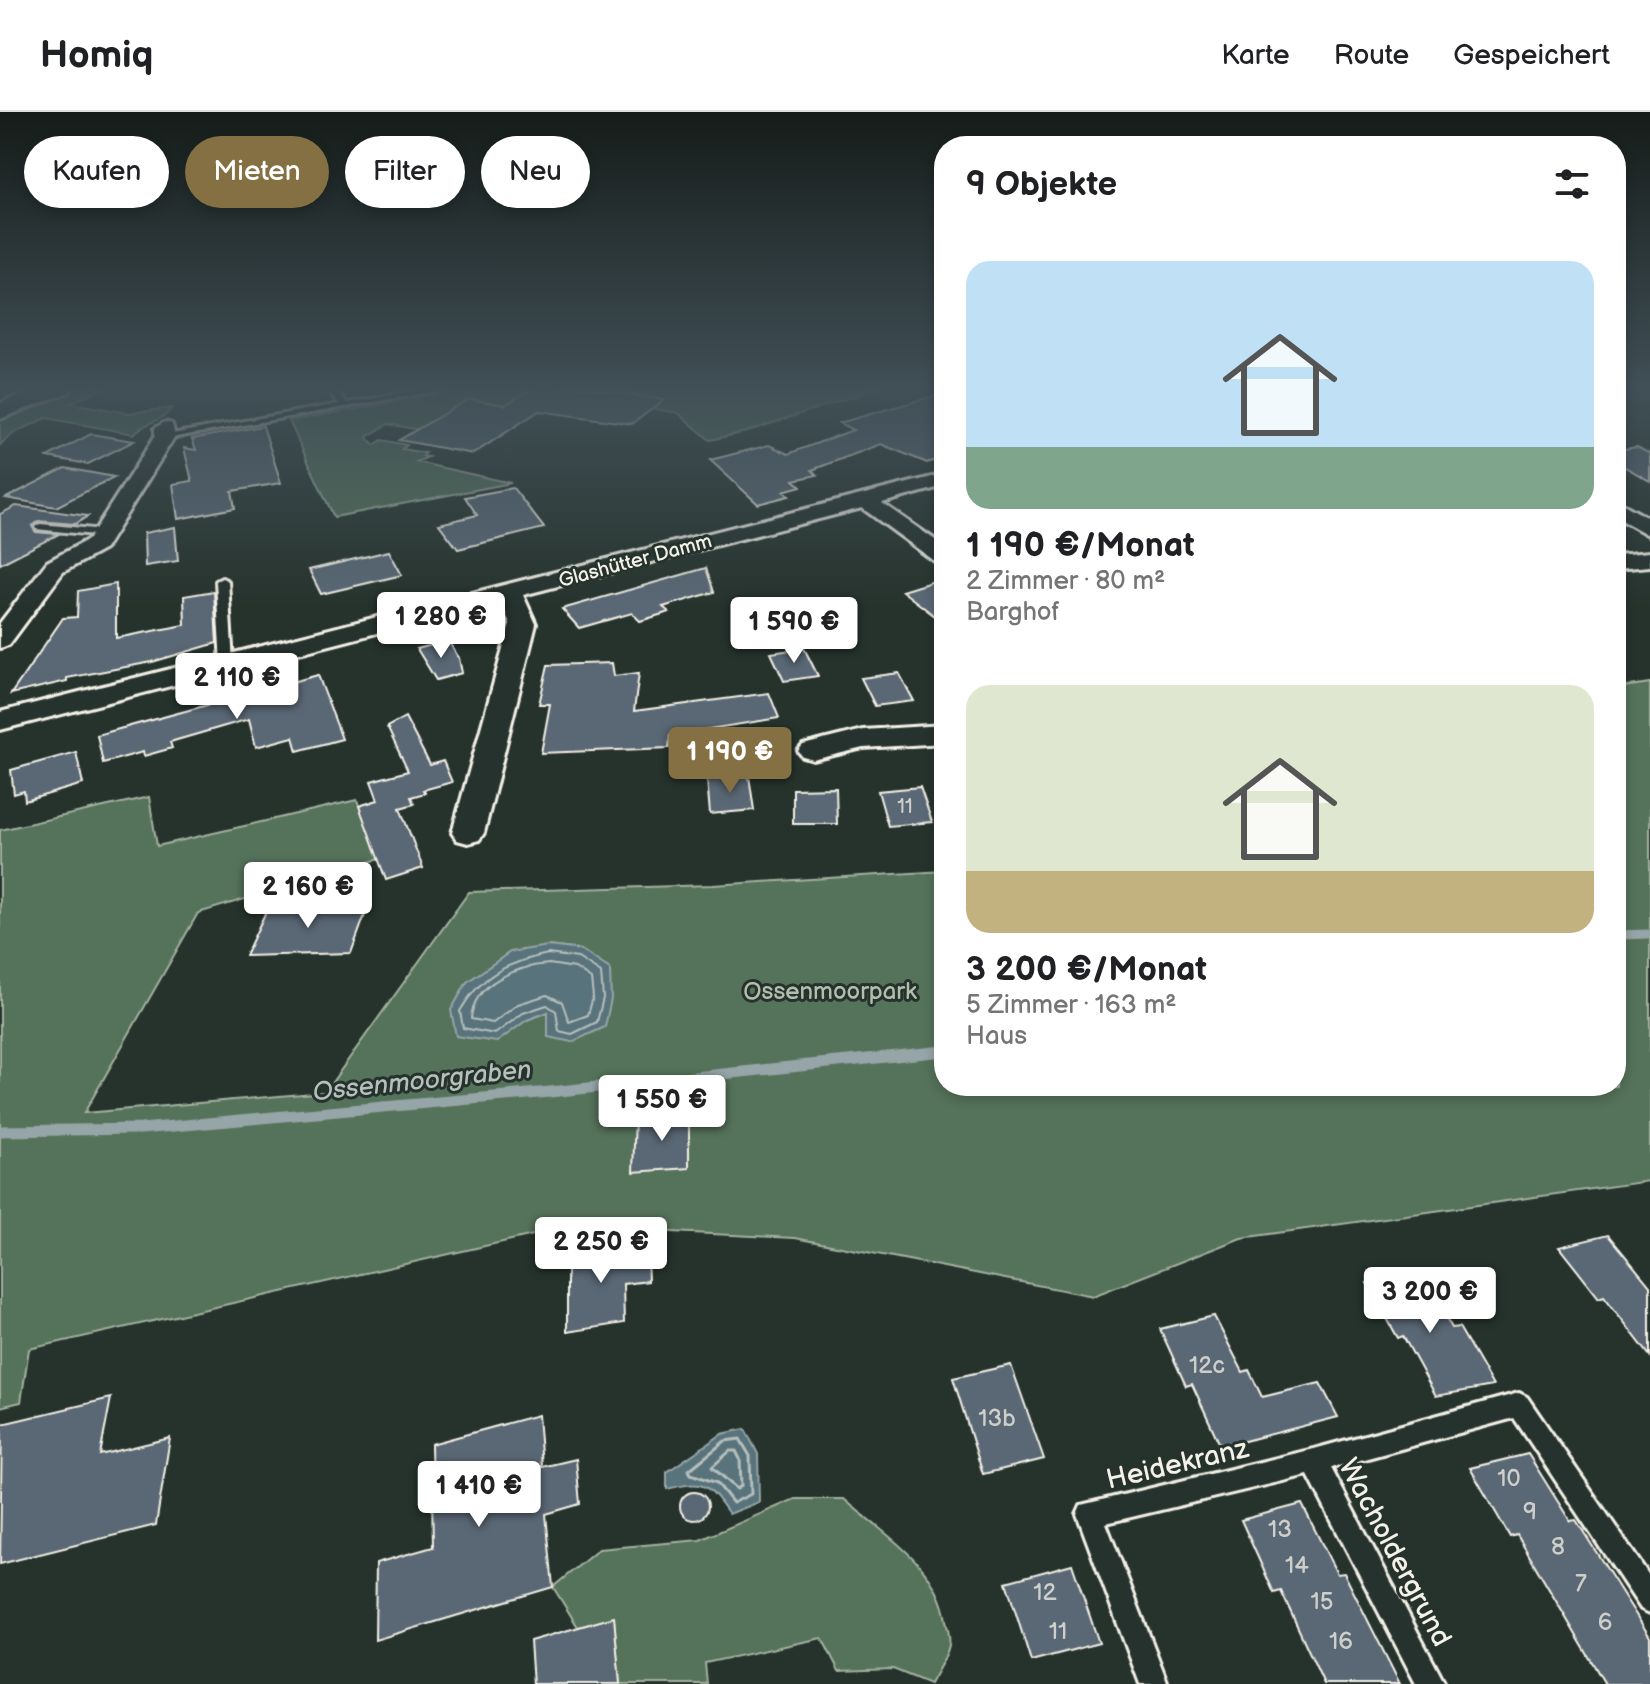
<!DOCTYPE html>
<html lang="de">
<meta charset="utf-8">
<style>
body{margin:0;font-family:"Balsamiq Sans",sans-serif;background:#f2f2f2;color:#202124;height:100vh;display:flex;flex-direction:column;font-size:30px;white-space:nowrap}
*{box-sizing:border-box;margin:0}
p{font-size:26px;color:#757577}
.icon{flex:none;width:44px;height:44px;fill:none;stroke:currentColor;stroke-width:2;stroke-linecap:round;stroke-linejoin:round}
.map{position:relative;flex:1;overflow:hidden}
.sheet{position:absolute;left:934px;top:24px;width:692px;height:960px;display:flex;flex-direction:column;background:#fff;border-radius:32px;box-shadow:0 4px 12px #0003}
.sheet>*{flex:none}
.guide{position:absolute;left:24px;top:24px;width:760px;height:72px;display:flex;gap:16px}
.price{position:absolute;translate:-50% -68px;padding:0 18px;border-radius:8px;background:#fff;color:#222;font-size:26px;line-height:52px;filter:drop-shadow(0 2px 4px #0008)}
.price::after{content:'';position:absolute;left:50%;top:48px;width:24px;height:18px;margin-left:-12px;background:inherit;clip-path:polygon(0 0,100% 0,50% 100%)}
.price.selected{background:#847042;color:#fff}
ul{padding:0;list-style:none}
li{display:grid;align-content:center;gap:16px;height:424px;padding:0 32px}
li span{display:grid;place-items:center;height:248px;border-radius:24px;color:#555}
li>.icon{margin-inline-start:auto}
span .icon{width:144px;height:144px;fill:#fffc;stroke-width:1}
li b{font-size:34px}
h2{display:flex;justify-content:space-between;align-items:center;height:96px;padding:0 32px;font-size:34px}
.pill{padding:0 28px;border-radius:36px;background:#fff;box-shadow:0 4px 12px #0003;font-size:28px;line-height:72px}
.pill.selected{background:#847042;color:#fff}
header{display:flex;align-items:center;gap:48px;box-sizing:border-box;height:112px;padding:0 40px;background:#fff;border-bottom:2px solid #e0e0e0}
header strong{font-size:38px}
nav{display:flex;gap:44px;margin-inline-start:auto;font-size:28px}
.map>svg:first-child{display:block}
.green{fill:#55725a;stroke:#a4b2a1;stroke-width:2;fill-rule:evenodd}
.water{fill:#58737b;stroke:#96a5a7;stroke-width:2}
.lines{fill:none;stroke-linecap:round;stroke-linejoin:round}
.shore-far1{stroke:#b6bfbc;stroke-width:2}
.shore{stroke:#b6bfbc;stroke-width:3}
.stream-far1{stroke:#96a5a7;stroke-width:9}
.stream{stroke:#96a5a7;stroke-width:11}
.building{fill:#5a6774;stroke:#f4f1e8;stroke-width:2}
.service-casing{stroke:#f4f1e8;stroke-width:6}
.minor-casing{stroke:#f4f1e8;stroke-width:6}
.primary-casing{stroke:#f4f1e8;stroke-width:6}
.service{fill:#26332d;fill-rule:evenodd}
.minor{fill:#26332d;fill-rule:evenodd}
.primary{fill:#26332d;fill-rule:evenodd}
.labels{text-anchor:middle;stroke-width:6;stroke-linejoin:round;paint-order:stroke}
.far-street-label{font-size:20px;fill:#f4f1e8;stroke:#26332d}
.number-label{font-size:20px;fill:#cececb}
.park-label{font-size:24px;fill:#b4beaf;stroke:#26332d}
.near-number-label{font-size:24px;fill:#cececb}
.water-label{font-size:26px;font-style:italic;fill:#b6bfbc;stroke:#26332d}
.near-street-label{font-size:28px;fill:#f4f1e8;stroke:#26332d}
</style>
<header>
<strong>Homiq</strong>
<nav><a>Karte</a><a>Route</a><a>Gespeichert</a></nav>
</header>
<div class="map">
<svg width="1650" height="1572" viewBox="0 0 1650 1572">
<rect width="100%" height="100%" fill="#26332d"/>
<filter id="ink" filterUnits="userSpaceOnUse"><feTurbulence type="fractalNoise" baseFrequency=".0125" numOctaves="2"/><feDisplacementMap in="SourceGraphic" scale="16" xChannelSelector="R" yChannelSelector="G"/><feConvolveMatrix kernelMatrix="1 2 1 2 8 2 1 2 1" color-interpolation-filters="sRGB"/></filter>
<g filter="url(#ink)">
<!-- green -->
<g class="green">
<path d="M78,275H104L71,291L129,301L172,296C160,312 147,308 134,322L46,306L14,321L0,333V307Z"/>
<polygon points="480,275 534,275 515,294 469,287 447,300 446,323 388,312 367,325 374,333 382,328 407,333 402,337 425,341 423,344 428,345 416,350 511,371 334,405 289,309"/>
<polygon points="618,275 881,275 746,320 710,328 678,301 599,288"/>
<path d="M1650,571V1069L1241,1126L1093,1184L795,1126L569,1115L29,1237L21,1290L0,1295V718L149,685L157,734L357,688L379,747L198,801L84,1001L325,980L469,780L713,773L944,759V974H1616V576ZM548,834L581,838L609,857L549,900L527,908Z"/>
<path d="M795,1387H844C884,1423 936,1450 946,1508C947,1515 951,1526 949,1533C947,1545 936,1560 930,1572L893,1557L839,1559L822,1526L705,1551L707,1572H620L614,1506L578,1515L553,1475L599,1437L700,1428Z"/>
</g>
<!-- water -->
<g class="water">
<polygon points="548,834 581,838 610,857 611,887 605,915 572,930 548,925 548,900 527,908 497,930 456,924 451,898 467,870 510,840"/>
<path d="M745,1317L758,1342L759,1390L729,1402C708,1371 704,1368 667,1377V1360L722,1322Z"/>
</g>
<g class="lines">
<!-- shore-far1 -->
<g class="shore-far1">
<path d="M548,842L578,846L601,861L603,886L597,910L572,922L559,919L556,899L547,893L523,901L495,922L463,916L460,899C481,863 508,850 548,842Z"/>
<path d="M549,852L575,856L591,867L593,885L588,903L569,910L562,890L547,883L518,892L493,911L471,907C473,870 519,854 549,852Z"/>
</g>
<!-- shore -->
<g class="shore">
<polygon points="740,1327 750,1344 751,1382 733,1391 717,1371 691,1362 689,1358 725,1329"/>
<polygon points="730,1339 736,1339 740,1347 741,1374 737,1377 712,1355"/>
</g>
<!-- stream-far1 -->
<polyline class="stream-far1" points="1616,823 1650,822"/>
<!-- stream -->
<polyline class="stream" points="0,1019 141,1017 550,980 944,939"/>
</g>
<!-- building -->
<g class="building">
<polygon points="534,275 587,275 664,288 632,312 539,299 473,342 399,328 469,287 505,293"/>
<polygon points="944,281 944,345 927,351 881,332 812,358 817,363 794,368 801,374 783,379 789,384 758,392 710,348 769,333 788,342 853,318 839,311"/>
<polygon points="263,314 281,371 232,379 235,396 178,407 173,372 192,369 184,336 196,338 192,327"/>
<polygon points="91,322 134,329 88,352 47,345"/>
<polygon points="1637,335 1650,342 1650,369 1616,350 1616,338"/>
<polygon points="65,356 114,365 56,395 6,386"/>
<polygon points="513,376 544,416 458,437 439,412 477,403 465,385"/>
<polygon points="16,394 88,404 75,412 38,409 32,414 36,420 59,422 0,452 0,402"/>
<polygon points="175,415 178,449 145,454 144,421"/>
<polygon points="389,439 402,463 321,482 309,458"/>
<polygon points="706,456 714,480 663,495 669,500 640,509 632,501 579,516 562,497"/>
<polygon points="944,466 944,511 902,479"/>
<polygon points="116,472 116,526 185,513 184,484 214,479 217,531 152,550 67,566 67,569 11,582 63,506 77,505 78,479"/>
<polygon points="448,529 459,546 462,561 436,568 417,537"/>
<polygon points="804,536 818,564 784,569 771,541"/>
<polygon points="612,551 614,564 639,561 634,599 769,581 779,606 670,623 669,636 541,641 550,592 539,592 548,553"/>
<polygon points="899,561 914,589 875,594 861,566"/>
<polygon points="318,563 342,627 297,639 293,625 256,635 249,607 170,630 172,636 144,644 143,640 103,651 97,623"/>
<polygon points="405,605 430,653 443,649 452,670 423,678 425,681 411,685 414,692 400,696 423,756 386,768 359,694 378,688 371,669 408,659 387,615"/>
<polygon points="76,640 83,672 25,689 24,679 14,682 11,658"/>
<polygon points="749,664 754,698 710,702 707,667"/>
<polygon points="920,675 932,710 888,714 878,679"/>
<polygon points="836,676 837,712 793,712 793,677"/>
<polygon points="369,792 351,841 245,844 268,795"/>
<polygon points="689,1001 689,1056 633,1060 635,1005"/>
<polygon points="1608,1123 1650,1174 1650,1244 1604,1184 1599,1186 1559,1135"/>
<polygon points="624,1127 624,1147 647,1143 648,1169 623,1172 624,1211 567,1220 567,1149 584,1147 583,1133"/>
<polygon points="1421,1162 1452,1216 1459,1215 1493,1274 1436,1284 1403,1224 1398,1226 1367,1171"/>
<polygon points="1214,1204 1243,1260 1249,1258 1262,1285 1320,1271 1338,1305 1221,1335 1192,1272 1186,1274 1160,1217"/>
<polygon points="1011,1253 1044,1347 983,1362 953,1266"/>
<polygon points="111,1286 100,1343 170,1326 156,1413 0,1452 2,1312"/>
<polygon points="538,1303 542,1355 576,1347 580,1392 546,1402 553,1475 375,1528 376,1451 433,1435 431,1332"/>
<polygon points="1528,1342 1570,1409 1576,1408 1650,1525 1650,1572 1605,1572 1517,1423 1510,1425 1470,1356"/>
<circle cx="694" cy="1394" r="14"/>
<polygon points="1302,1392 1337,1462 1344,1461 1400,1572 1324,1572 1281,1479 1274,1481 1241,1408"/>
<polygon points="1072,1452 1099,1531 1031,1549 1006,1470"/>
<polygon points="614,1505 620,1572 533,1572 530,1529"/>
</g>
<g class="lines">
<!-- service casing -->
<g class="service-casing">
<g id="service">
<polygon points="325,275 334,275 347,291 436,275 440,278 165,327 160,324 339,292"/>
<polygon points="40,412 104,418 109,421 104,424 36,417 35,415"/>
<polygon points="222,466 228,469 233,552 227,556 221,552 216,469"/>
<polygon points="1519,1281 1527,1285 1650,1465 1650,1501 1641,1497 1514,1306 1331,1356 1445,1572 1416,1572 1308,1363 1106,1411 1168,1572 1140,1572 1077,1402 1081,1393 1314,1337"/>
</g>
</g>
<!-- minor casing -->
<g class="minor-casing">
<g id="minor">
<polygon points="165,310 172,312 175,324 105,437 63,460 9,533 0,536 0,511 47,450 89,427 155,324 155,316"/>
<polygon points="944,362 944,374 882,391 944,434 944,452 936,450 862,396 523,483 536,512 484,721 479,728 468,731 457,728 452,721 510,512 501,489 0,618 0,600"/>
<polygon points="1616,388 1650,407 1650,424 1616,405"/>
<polygon points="1650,440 1650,454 1616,457 1616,443"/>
<polygon points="944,613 944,631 863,636 813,648 803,645 798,639 803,633 863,618"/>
</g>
</g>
<!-- primary casing -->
<g class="primary-casing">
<polygon id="primary" points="40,275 73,275 69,280 0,307 0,291"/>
</g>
<!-- service -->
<use href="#service" class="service"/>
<!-- minor -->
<use href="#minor" class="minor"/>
<!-- primary -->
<use href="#primary" class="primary"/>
</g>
</g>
<!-- sky -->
<linearGradient id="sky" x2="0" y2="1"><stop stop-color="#151c19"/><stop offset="0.56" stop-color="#415057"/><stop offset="1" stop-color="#415057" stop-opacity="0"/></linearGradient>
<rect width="1650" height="495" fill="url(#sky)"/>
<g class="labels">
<!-- far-street labels -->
<g class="far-street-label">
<text transform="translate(635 448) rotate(-15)" y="7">Glashütter Damm</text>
</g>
<!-- number labels -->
<g class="number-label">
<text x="905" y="701">11</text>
</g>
<!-- park labels -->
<g class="park-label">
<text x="830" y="887">Ossenmoorpark</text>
</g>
<!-- near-number labels -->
<g class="near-number-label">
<text x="1207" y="1261">12c</text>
<text x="997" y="1314">13b</text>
<text x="1509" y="1374">10</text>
<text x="1530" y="1407">9</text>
<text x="1280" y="1425">13</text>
<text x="1558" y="1442">8</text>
<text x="1297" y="1461">14</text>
<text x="1581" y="1479">7</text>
<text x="1045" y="1488">12</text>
<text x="1322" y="1497">15</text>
<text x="1605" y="1518">6</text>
<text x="1058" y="1527">11</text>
<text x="1341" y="1537">16</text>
</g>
<!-- water labels -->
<g class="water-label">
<text transform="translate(422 968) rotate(-6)" y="9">Ossenmoorgraben</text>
</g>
<!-- near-street labels -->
<g class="near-street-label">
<text transform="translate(1177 1351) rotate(-13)" y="10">Heidekranz</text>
<text transform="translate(1396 1440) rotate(62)" y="10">Wacholdergrund</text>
</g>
</g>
</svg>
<b class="price" style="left:441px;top:548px">1 280 €</b>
<b class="price" style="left:794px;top:553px">1 590 €</b>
<b class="price" style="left:237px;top:609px">2 110 €</b>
<b class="price selected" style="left:730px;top:683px">1 190 €</b>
<b class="price" style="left:308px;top:818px">2 160 €</b>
<b class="price" style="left:662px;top:1031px">1 550 €</b>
<b class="price" style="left:601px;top:1173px">2 250 €</b>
<b class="price" style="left:1430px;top:1223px">3 200 €</b>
<b class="price" style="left:479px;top:1417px">1 410 €</b>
<div class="guide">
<a class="pill">Kaufen</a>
<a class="pill selected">Mieten</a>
<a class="pill">Filter</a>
<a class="pill">Neu</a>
</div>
<section class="sheet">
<h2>9 Objekte<svg class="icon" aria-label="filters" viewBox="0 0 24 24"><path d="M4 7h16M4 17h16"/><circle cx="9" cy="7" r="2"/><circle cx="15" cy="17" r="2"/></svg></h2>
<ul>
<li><span style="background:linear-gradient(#bfe0f5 75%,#7fa58c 0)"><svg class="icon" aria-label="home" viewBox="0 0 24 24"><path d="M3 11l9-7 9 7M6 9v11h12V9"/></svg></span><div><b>1 190 €/Monat</b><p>2 Zimmer · 80 m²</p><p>Barghof</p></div></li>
<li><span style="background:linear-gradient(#dfe7d0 75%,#c2b280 0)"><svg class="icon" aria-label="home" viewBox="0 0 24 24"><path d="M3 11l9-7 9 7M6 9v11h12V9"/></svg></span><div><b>3 200 €/Monat</b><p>5 Zimmer · 163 m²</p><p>Haus</p></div></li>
</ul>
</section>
</div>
